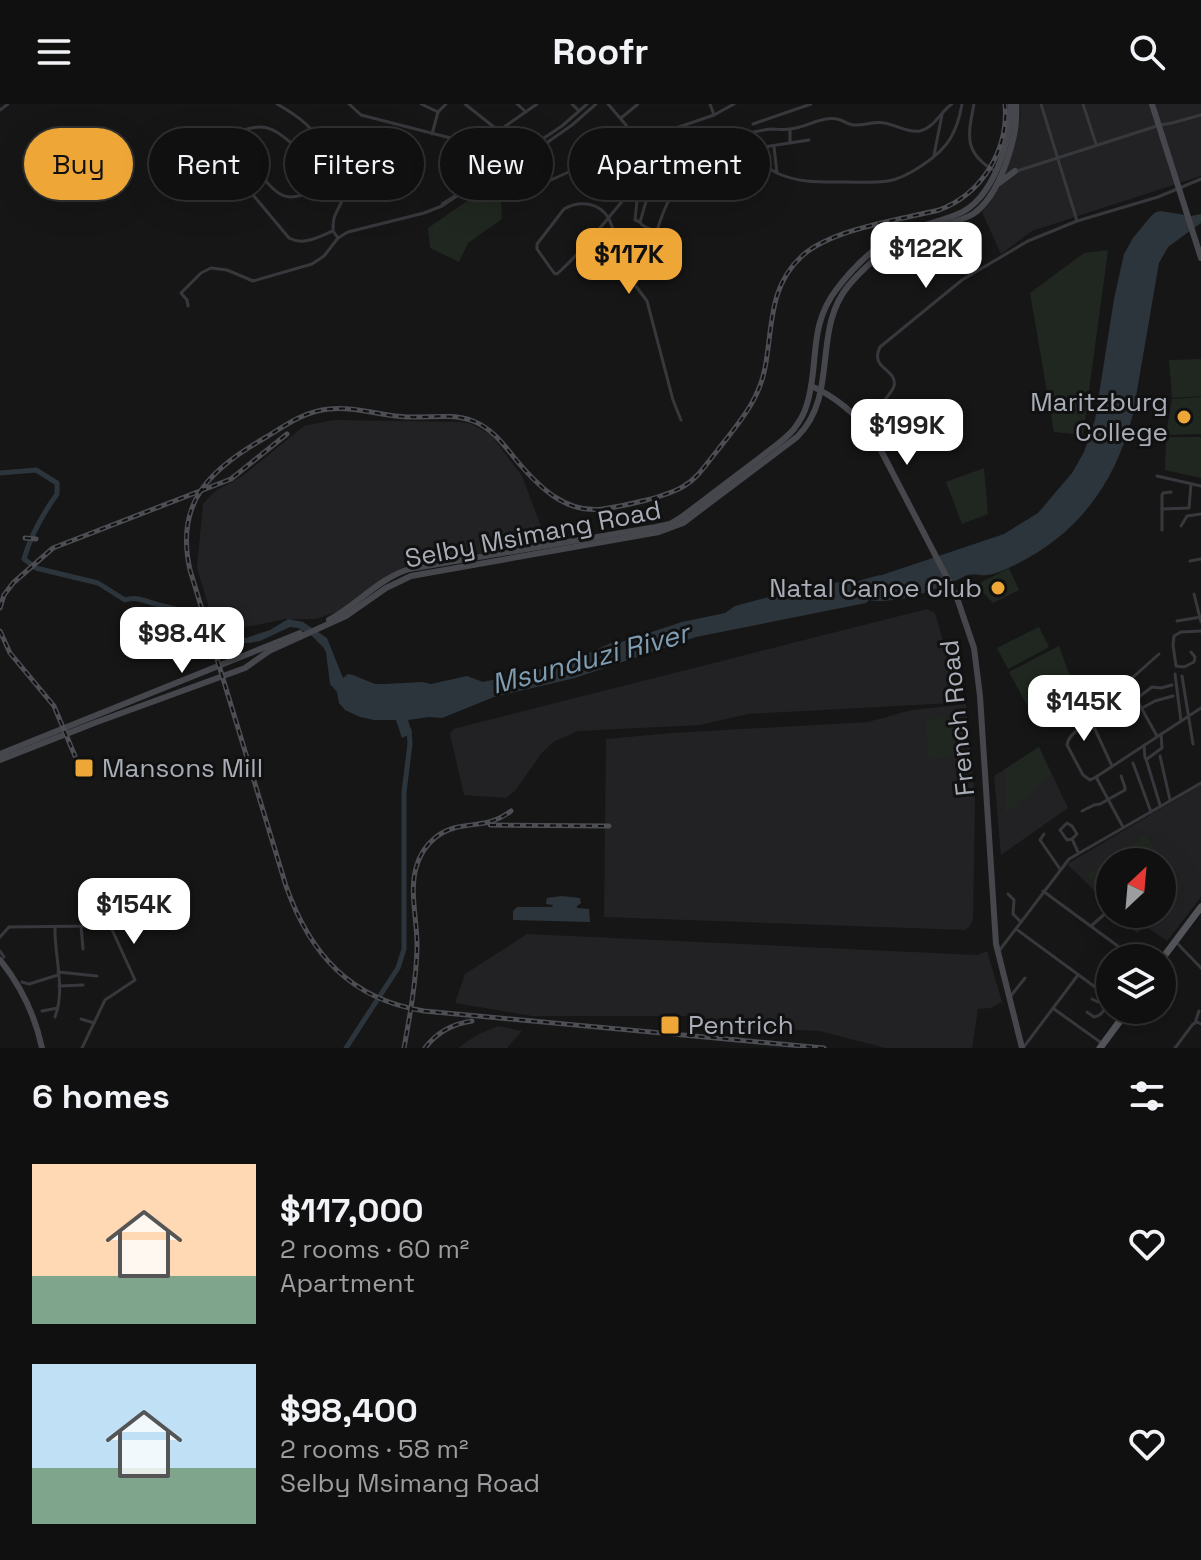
<!DOCTYPE html>
<meta charset="utf-8">
<style>
body{margin:0;font-family:"Space Grotesk",sans-serif;background:#19191a;color:#f1f3f6;height:100vh;display:flex;flex-direction:column;font-size:30px;white-space:nowrap}
*{box-sizing:border-box;margin:0}
p{font-size:26px;color:#9c9d9f}
.icon{flex:none;width:44px;height:44px;fill:none;stroke:currentColor;stroke-width:2;stroke-linecap:round;stroke-linejoin:round}
.map{position:relative;height:944px;overflow:hidden}
.drawer{display:flex;flex-direction:column;background:#101011;flex:1}
.drawer>*{flex:none}
.guide{position:absolute;left:24px;top:24px;width:800px;height:72px;display:flex;gap:16px}
.needle{width:52px;rotate:26deg}
.buttons{position:absolute;left:1096px;top:744px;display:grid;gap:16px}
.buttons a{display:grid;place-items:center;width:80px;height:80px;border-radius:50%;background:#101011;box-shadow:0 8px 32px #0002,0 0 0 2px #303031;font-size:40px}
.price{position:absolute;translate:-50% -68px;padding:0 18px;border-radius:16px;background:#fff;color:#222;font-size:26px;line-height:52px;filter:drop-shadow(0 2px 4px #0008)}
.price::after{content:'';position:absolute;left:50%;top:48px;width:24px;height:18px;margin-left:-12px;background:inherit;clip-path:polygon(0 0,100% 0,50% 100%)}
.price.selected{background:#eea637;color:#111}
ul{padding:0;list-style:none}
li{display:flex;align-items:center;gap:24px;height:200px;padding:0 32px}
li span{display:grid;place-items:center;flex:none;width:224px;height:160px;border-radius:0px;color:#555}
li>.icon{margin-inline-start:auto}
span .icon{width:96px;height:96px;fill:#fffc;stroke-width:1}
li b{font-size:34px}
h2{display:flex;justify-content:space-between;align-items:center;height:96px;padding:0 32px;font-size:34px}
.pill{padding:0 28px;border-radius:36px;background:#101011;box-shadow:0 8px 32px #0002,0 0 0 2px #303031;font-size:28px;line-height:72px}
.pill.selected{background:#eea637;color:#111}
header{display:flex;justify-content:space-between;align-items:center;height:104px;padding:0 32px;background:#101011;font-size:36px;font-weight:600}
.map>svg:first-child{display:block}
.built{fill:#222224}
.green{fill:#202720}
.water{fill:#2c353b}
.lines{fill:none;stroke-linecap:round;stroke-linejoin:round}
.river{stroke:#2c353b;stroke-width:5}
.street{stroke:#37383c;stroke-width:3}
.secondary{stroke:#45474c;stroke-width:6}
.primary{stroke:#53555b;stroke-width:7}
.rail-casing{stroke:#4c4e53;stroke-width:5}
.rail{stroke:#111112;stroke-width:2;stroke-dasharray:6;stroke-linecap:butt}
.poi-dot{fill:#eea637;stroke:#111112;stroke-width:3}
.labels{text-anchor:middle;stroke-width:6;stroke-linejoin:round;paint-order:stroke}
.poi-label{font-size:26px;fill:#a8adb7;stroke:#111112;text-anchor:end}
.street-label{font-size:26px;fill:#a8adb7;stroke:#111112}
.water-label{font-size:28px;font-style:italic;fill:#7f9db2;stroke:#111112}
</style>
<header><svg class="icon" aria-label="menu" viewBox="0 0 24 24"><path d="M4 6h16M4 12h16M4 18h16"/></svg>Roofr<svg class="icon" aria-label="search" viewBox="0 0 24 24"><circle cx="10" cy="10" r="6"/><path d="M15 15l6 6"/></svg></header>
<div class="map">
<svg width="1201" height="944" viewBox="0 0 1201 944">
<rect width="100%" height="100%" fill="#161617"/>
<!-- built -->
<g class="built">
<polygon points="1019,0 1201,0 1201,72 1032,127 1001,150 982,108 990,98 1011,54 1021,9"/>
<polygon points="333,316 460,318 469,319 491,331 522,372 545,433 539,433 538,439 406,462 381,476 351,503 316,515 286,515 227,527 213,517 197,464 203,400 214,388 244,371 304,322"/>
<polygon points="927,505 935,509 946,547 952,587 952,599 748,610 700,621 578,627 553,638 541,650 515,687 506,694 464,691 450,630 453,625"/>
<polygon points="966,600 975,696 973,815 970,822 965,826 604,813 606,635 672,629 868,618 912,606"/>
<polygon points="1039,643 1068,704 1001,751 994,672"/>
<polygon points="1201,681 1201,793 1167,837 1145,822 1137,829 1118,810 1162,810 1162,758 1110,758 1110,802 1067,760"/>
<polygon points="527,830 977,851 987,847 1002,898 991,904 978,905 972,944 885,944 820,927 749,924 688,912 532,912 455,899 465,870"/>
<polygon points="498,922 522,927 507,944 458,944 475,932"/>
</g>
<!-- green -->
<g class="green">
<polygon points="496,72 500,77 502,115 468,139 459,158 430,144 428,124 486,84 484,81"/>
<polygon points="1108,146 1083,331 1054,328 1030,189 1084,149"/>
<polygon points="1201,255 1201,292 1172,294 1169,256"/>
<polygon points="1201,293 1201,330 1166,331 1172,295"/>
<polygon points="1166,333 1201,333 1201,374 1165,366"/>
<polygon points="984,364 988,410 962,420 946,378"/>
<polygon points="1009,464 1019,486 993,499 976,481"/>
<polygon points="1039,523 1049,543 1008,565 997,544"/>
<polygon points="1059,542 1078,594 1036,618 1009,568"/>
<polygon points="953,614 955,653 928,655 926,615"/>
<polygon points="1039,643 1052,671 1005,710 1005,665"/>
<polygon points="1145,731 1159,751 1149,758 1110,758 1110,784 1100,790 1087,771"/>
</g>
<!-- water -->
<g class="water">
<path d="M1161,107L1191,112L1201,110V119L1168,143L1159,159L1133,310C1115,382 1074,436 1004,466C999,468 992,471 987,471C978,472 972,468 963,473C939,485 896,501 869,496L866,499L696,533L575,574L494,593L442,614L429,613L408,616L412,629L402,634L396,616H374L360,613L345,606L339,599L337,588L330,580L326,548L323,543L312,532L298,524L290,523L260,537L246,539V534L270,526L288,515L303,518L327,534L343,574L348,570L353,571L375,580H385L422,578L431,580L467,572L483,578L567,559L611,539L615,540L682,518L725,509L735,502L769,493H777L782,490C810,498 807,488 830,484L831,480C840,477 844,479 853,478C862,477 871,472 882,471L1004,430L1038,409L1072,369L1084,348L1095,316L1114,195L1124,150L1133,134L1151,112L1156,108Z"/>
<polygon points="562,792 580,794 581,799 577,802 577,804 589,805 590,818 513,816 513,807 517,803 552,803 553,801 546,800 547,794"/>
</g>
<g class="lines">
<!-- river -->
<g class="river">
<path d="M0,369L36,366L57,379V390C42,411 31,430 24,455L36,464L98,479L125,496C137,492 144,497 156,500C162,502 169,503 175,505C198,514 226,540 252,536"/>
<polyline points="346,944 398,864 404,845 404,688 410,640 409,626"/>
</g>
<!-- street -->
<g class="street">
<path d="M277,0C298,12 315,24 325,46C327,51 330,58 330,64C330,81 297,99 282,91C269,85 251,58 241,45L239,37L244,26C277,14 287,41 310,53C319,53 328,51 337,53C371,58 339,98 334,114C333,119 333,121 333,127L338,134"/>
<polyline points="349,0 361,11 474,40 484,37 537,0"/>
<polyline points="421,0 438,8"/>
<polyline points="465,0 499,27"/>
<polyline points="517,0 526,8"/>
<polyline points="572,0 579,7"/>
<polyline points="608,0 626,21 651,66"/>
<polyline points="710,0 714,11"/>
<path d="M974,0C968,31 963,49 995,67"/>
<polyline points="1041,0 1077,117"/>
<polyline points="1083,0 1096,40"/>
<polyline points="0,6 8,0"/>
<polyline points="621,14 638,0"/>
<polyline points="753,20 811,0"/>
<path d="M202,30L289,134C304,142 318,133 333,127"/>
<polyline points="432,30 438,8 446,0"/>
<polyline points="724,39 777,69 774,43"/>
<polyline points="790,39 790,25"/>
<polyline points="738,47 809,36"/>
<polyline points="934,51 942,11"/>
<path d="M662,58L650,84L640,118L642,121L652,126L645,155L647,159L637,177L634,180C614,163 620,136 609,115C600,98 579,96 564,105L537,140V145L554,169L557,170C584,146 606,116 630,88C639,77 648,67 661,59C684,45 744,28 771,25C777,25 784,26 790,25C805,24 822,12 837,15C843,16 848,21 854,21C864,22 874,17 884,19C897,21 907,29 920,27C934,24 941,7 952,0"/>
<polyline points="496,65 514,87 520,90 635,38 714,11 734,0"/>
<polyline points="233,66 247,53"/>
<polyline points="1017,67 1160,21 1172,19 1201,11"/>
<path d="M777,69C798,79 821,78 844,78C859,78 874,79 888,77C907,74 940,52 950,35C956,25 960,12 962,0"/>
<polyline points="501,71 572,21 596,0"/>
<polyline points="639,78 635,116 640,118"/>
<polyline points="442,100 463,87"/>
<path d="M647,159C657,129 663,95 686,72C697,60 714,51 724,38"/>
<polyline points="635,181 647,197 673,296 681,316"/>
<polyline points="188,202 187,196 181,189 201,169 211,164 227,166 253,177 312,160 324,152 338,134 348,128 424,109 442,102 562,22 587,0"/>
<path d="M864,318C871,310 891,292 894,282C898,265 869,265 880,243L962,176L1028,137L1077,117L1158,93L1201,75"/>
<polyline points="1157,372 1201,382"/>
<polyline points="1162,405 1189,404 1191,380"/>
<polyline points="1181,422 1187,412 1201,410"/>
<polyline points="1162,426 1162,391 1163,389 1171,388"/>
<polyline points="1190,457 1201,455"/>
<polyline points="1194,490 1201,518"/>
<polyline points="1177,517 1201,513"/>
<polyline points="1191,548 1195,553 1194,558 1184,563 1176,562 1173,541 1174,532 1181,528 1201,527"/>
<polyline points="1175,570 1181,617"/>
<polyline points="1182,572 1193,640"/>
<polyline points="1136,595 1152,583 1161,584 1172,581"/>
<polyline points="1142,604 1155,597 1173,592"/>
<polyline points="1157,632 1128,580 1131,575 1159,550"/>
<polyline points="1144,641 1145,654 1147,655 1162,644 1161,630"/>
<polyline points="1160,652 1170,696"/>
<polyline points="1146,655 1160,701"/>
<polyline points="1133,659 1151,708"/>
<path d="M1096,673L1090,676L1083,671L1067,641C1068,631 1081,623 1090,619L1093,621L1112,662"/>
<polyline points="1082,707 1094,701 1100,700 1125,686 1125,683 1121,672"/>
<polyline points="1123,723 1096,673 1201,604"/>
<polyline points="1044,730 1040,736 1060,765"/>
<polyline points="1072,735 1067,736 1060,726 1067,719 1072,722 1077,730 1072,735 1078,748"/>
<polyline points="1043,787 1134,854"/>
<polyline points="1008,790 1014,796 1013,810 1021,818"/>
<polyline points="81,822 83,845"/>
<polyline points="1091,822 1107,808"/>
<path d="M55,823C54,852 66,884 55,913"/>
<polyline points="1016,825 1110,894"/>
<polyline points="0,833 9,823 91,822 109,819 135,876 105,896 82,944"/>
<polyline points="1175,837 1201,864"/>
<polyline points="0,847 4,853"/>
<polyline points="999,847 1069,755 1201,679"/>
<polyline points="58,868 97,872"/>
<polyline points="22,878 29,880 58,871"/>
<polyline points="59,882 83,881"/>
<polyline points="1010,893 1025,874"/>
<polyline points="1092,895 1098,898 1105,897"/>
<polyline points="1054,905 1103,940"/>
<polyline points="42,907 58,904"/>
<path d="M1087,908L1094,913C1107,910 1104,901 1107,892"/>
<polyline points="81,915 94,919"/>
<polyline points="1195,919 1199,907"/>
<polyline points="1023,944 1078,871"/>
<polyline points="1175,944 1193,920 1197,918 1201,920"/>
</g>
<!-- secondary -->
<g class="secondary">
<polyline points="1152,0 1201,154"/>
<polyline points="999,79 1015,67"/>
<path d="M811,282C835,292 858,312 874,333L956,491L974,544L980,592L996,840L1022,944"/>
<path d="M329,516C357,501 378,475 409,465L656,423L670,420L683,412C708,393 732,375 757,356C769,346 784,337 794,325C799,318 804,311 806,303C820,263 807,224 836,186C851,166 872,145 894,133C914,122 937,119 958,110C993,96 1012,35 1011,0"/>
<polyline points="0,650 300,529"/>
<path d="M0,656L97,618L245,564L269,547L346,512L386,484L411,472L659,428L683,419L797,333C840,290 811,226 849,181C871,155 895,137 927,126C942,121 960,118 973,110C1000,92 1019,31 1016,0"/>
<path d="M0,856C21,882 35,911 42,944"/>
</g>
<!-- primary -->
<g class="primary">
<polyline points="1162,855 1201,803"/>
<polyline points="1100,944 1128,906"/>
</g>
<!-- rail casing -->
<g class="rail-casing">
<g id="rail">
<polyline points="25,434 36,435"/>
<polyline points="0,504 4,491 13,479 53,444 231,375 287,330"/>
<polyline points="0,527 10,549 54,602 75,652"/>
<polyline points="490,721 609,722"/>
<path d="M404,944C410,911 416,878 417,845C418,819 409,789 416,764C419,752 426,741 436,733C461,714 484,728 511,707"/>
<path d="M425,944C437,928 452,920 472,917"/>
<path d="M824,944L424,907C350,895 310,850 286,782L190,466C174,395 213,364 268,332C287,320 306,307 329,305C355,302 381,312 407,313C429,314 452,309 473,317C493,325 504,341 517,357C539,383 566,410 603,405C623,402 667,393 684,382C698,374 707,359 717,347C737,321 759,297 765,264C773,223 768,183 802,152C832,125 899,116 939,106C982,90 1009,46 1005,0"/>
</g>
</g>
<!-- rail -->
<use href="#rail" class="rail"/>
</g>
<!-- markers -->
<g class="poi-dot">
<circle cx="1184" cy="313" r="8"/>
<circle cx="998" cy="484" r="8"/>
<rect x="74" y="654" width="20" height="20" rx="4"/>
<rect x="660" y="911" width="20" height="20" rx="4"/>
</g>
<g class="labels">
<!-- poi labels -->
<g class="poi-label">
<text x="1168" y="307">Maritzburg<tspan x="1168" dy="30">College</tspan></text>
<text x="982" y="493">Natal Canoe Club</text>
<text x="102" y="673" text-anchor="start">Mansons Mill</text>
<text x="688" y="930" text-anchor="start">Pentrich</text>
</g>
<!-- street labels -->
<g class="street-label">
<text transform="translate(533 430) rotate(-11)" y="9">Selby Msimang Road</text>
<text transform="translate(957 614) rotate(-96)" y="9">French Road</text>
</g>
<!-- water labels -->
<g class="water-label">
<text transform="translate(590 554) rotate(-15)" y="10">Msunduzi River</text>
</g>
</g>
</svg>
<div class="buttons">
<a><svg class="needle" viewBox="-14 -14 28 28"><path d="M0-13l5 13h-10z" fill="#e53935"/><path d="M0 13l5-13h-10z" fill="#9c9d9f"/></svg></a>
<a><svg class="icon" aria-label="layers" viewBox="0 0 24 24"><path d="M12 4l9 5-9 5-9-5zM3 14l9 5 9-5"/></svg></a>
</div>
<b class="price" style="left:926px;top:186px">$122K</b>
<b class="price selected" style="left:629px;top:192px">$117K</b>
<b class="price" style="left:907px;top:363px">$199K</b>
<b class="price" style="left:182px;top:571px">$98.4K</b>
<b class="price" style="left:1084px;top:639px">$145K</b>
<b class="price" style="left:134px;top:842px">$154K</b>
<div class="guide">
<a class="pill selected">Buy</a>
<a class="pill">Rent</a>
<a class="pill">Filters</a>
<a class="pill">New</a>
<a class="pill">Apartment</a>
</div>
</div>
<section class="drawer">
<h2>6 homes<svg class="icon" aria-label="filters" viewBox="0 0 24 24"><path d="M4 7h16M4 17h16"/><circle cx="9" cy="7" r="2"/><circle cx="15" cy="17" r="2"/></svg></h2>
<ul>
<li><span style="background:linear-gradient(#ffd9b3 70%,#7fa58c 0)"><svg class="icon" aria-label="home" viewBox="0 0 24 24"><path d="M3 11l9-7 9 7M6 9v11h12V9"/></svg></span><div><b>$117,000</b><p>2 rooms · 60 m²</p><p>Apartment</p></div><svg class="icon" aria-label="heart" viewBox="0 0 24 24"><path d="M12 20l-8-8c-3-5 5-10 8-4 3-6 11-1 8 4z"/></svg></li>
<li><span style="background:linear-gradient(#bfe0f5 65%,#7fa58c 0)"><svg class="icon" aria-label="home" viewBox="0 0 24 24"><path d="M3 11l9-7 9 7M6 9v11h12V9"/></svg></span><div><b>$98,400</b><p>2 rooms · 58 m²</p><p>Selby Msimang Road</p></div><svg class="icon" aria-label="heart" viewBox="0 0 24 24"><path d="M12 20l-8-8c-3-5 5-10 8-4 3-6 11-1 8 4z"/></svg></li>
</ul>
</section>
